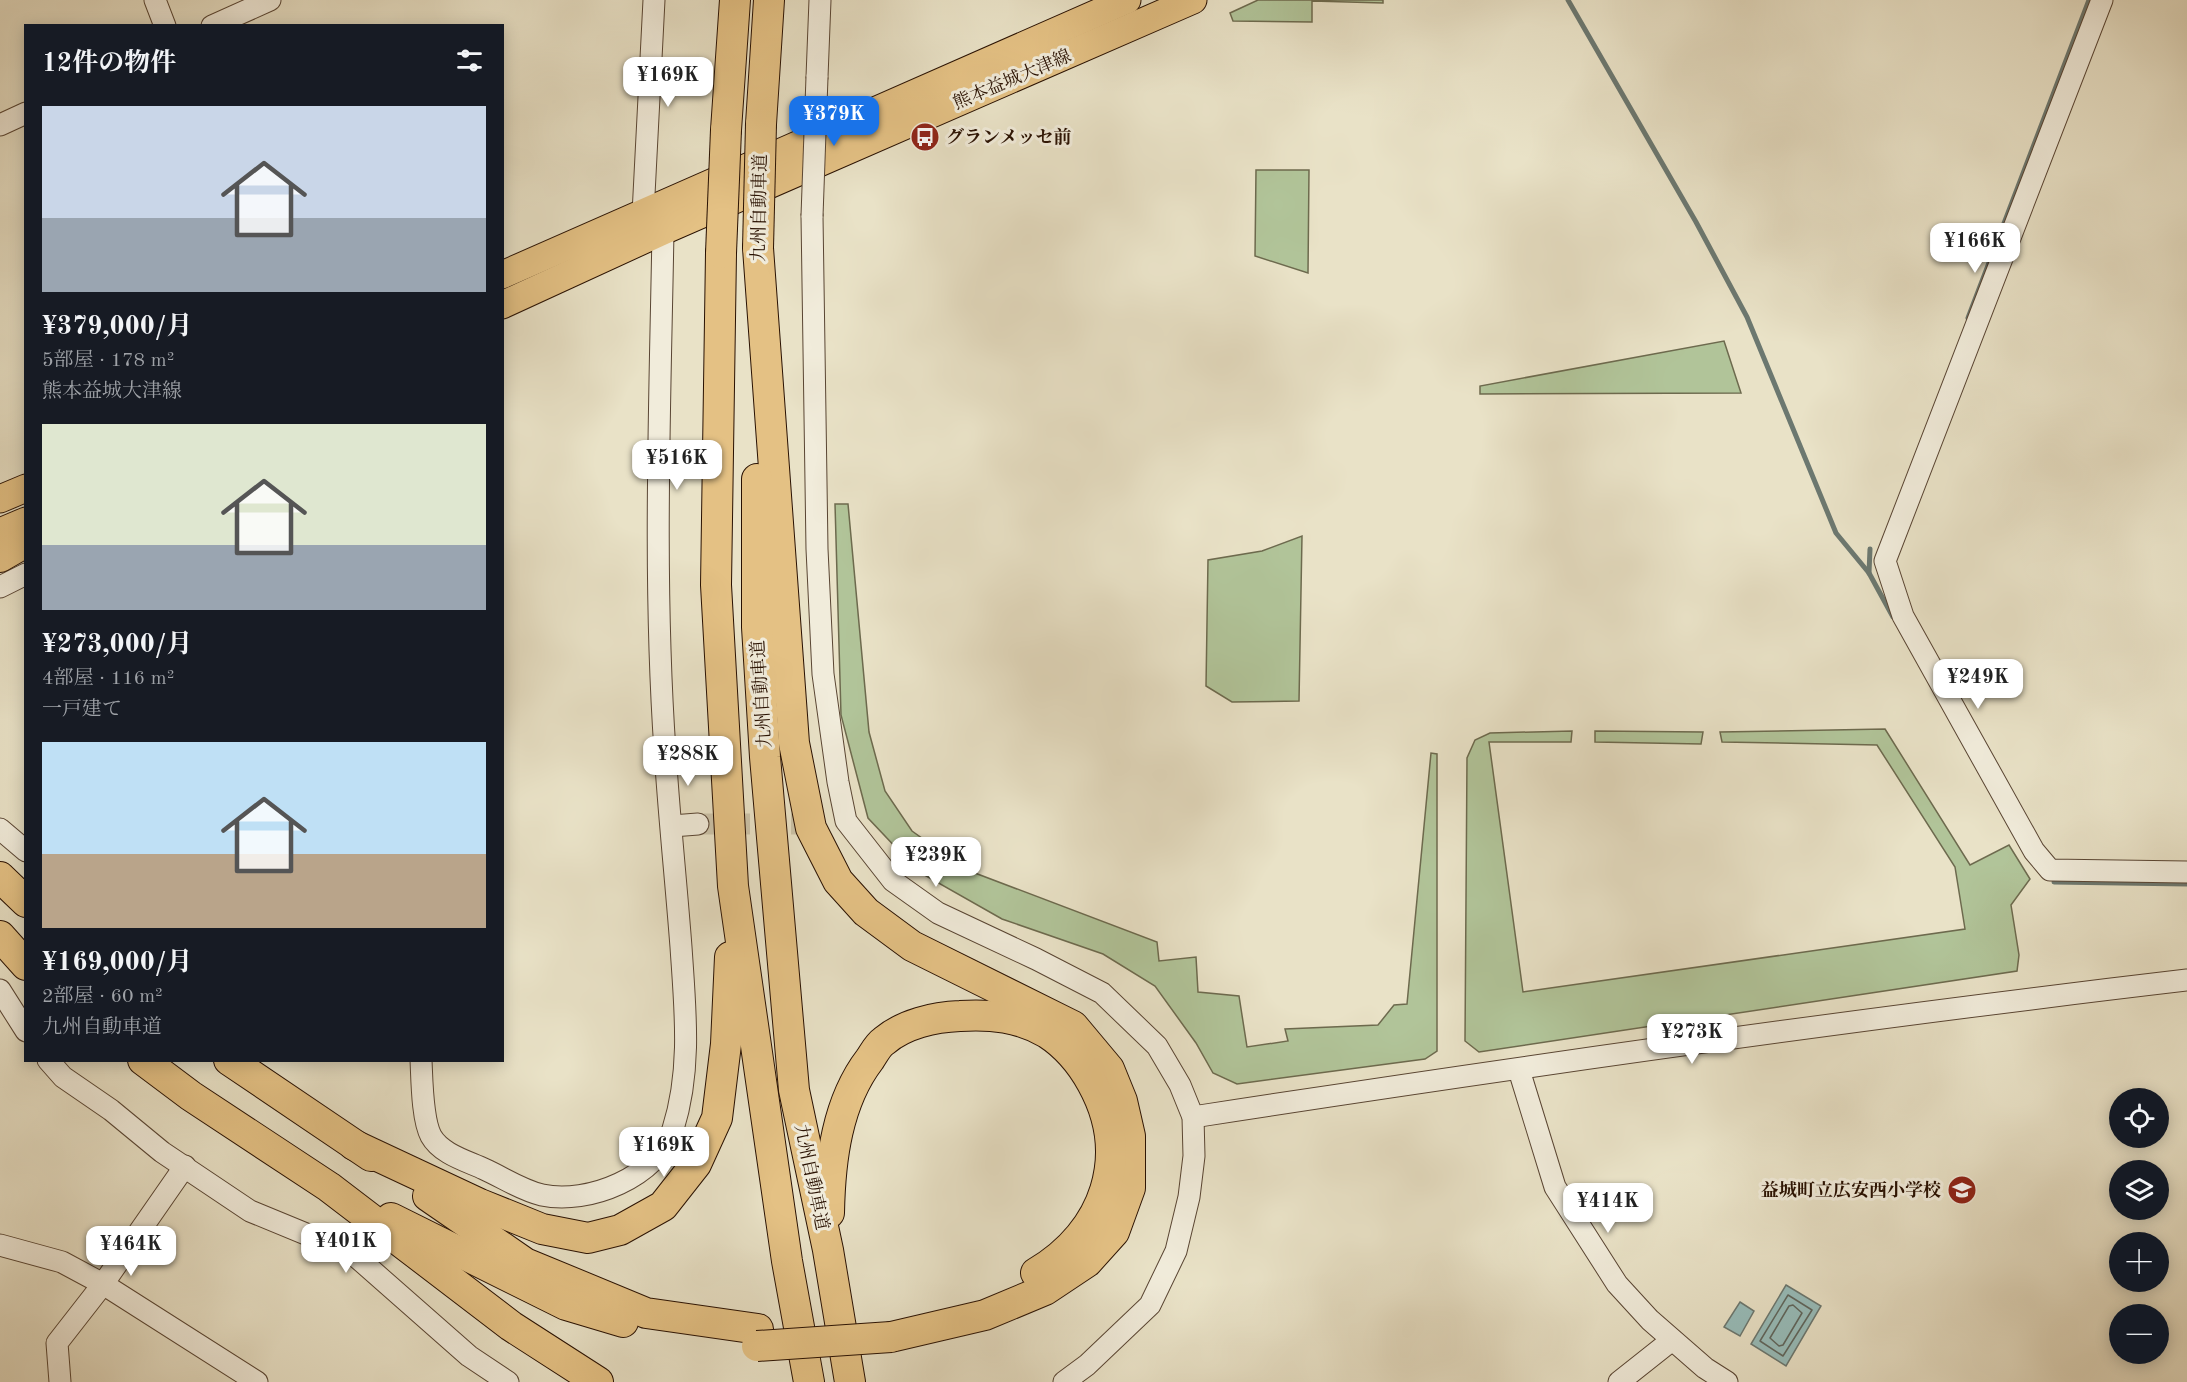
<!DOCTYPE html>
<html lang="ja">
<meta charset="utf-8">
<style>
body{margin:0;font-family:"Old Standard TT","Noto Serif JP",serif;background:#242831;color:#f1f3f6;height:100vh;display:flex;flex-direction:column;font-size:22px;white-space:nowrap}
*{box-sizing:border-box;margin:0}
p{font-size:20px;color:#9ea1a6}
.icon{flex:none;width:33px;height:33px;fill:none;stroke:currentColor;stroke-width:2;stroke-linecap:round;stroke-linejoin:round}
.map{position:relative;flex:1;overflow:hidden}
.details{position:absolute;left:24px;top:24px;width:480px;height:1038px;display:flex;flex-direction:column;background:#171b24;border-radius:0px;box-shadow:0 3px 15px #0003}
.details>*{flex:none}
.controls{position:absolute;left:2109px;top:1088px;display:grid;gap:12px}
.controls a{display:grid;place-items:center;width:60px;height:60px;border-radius:50%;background:#171b24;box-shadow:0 3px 15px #0003;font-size:30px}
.price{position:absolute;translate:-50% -51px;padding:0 14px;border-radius:12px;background:#fff;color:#222;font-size:20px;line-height:39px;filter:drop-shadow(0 2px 3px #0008)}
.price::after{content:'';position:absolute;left:50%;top:36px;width:18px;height:14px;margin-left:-9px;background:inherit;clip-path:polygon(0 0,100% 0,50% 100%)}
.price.selected{background:#1a73e8;color:#fff}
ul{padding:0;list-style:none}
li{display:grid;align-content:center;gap:12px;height:318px;padding:0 18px}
li span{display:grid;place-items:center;height:186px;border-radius:0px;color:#555}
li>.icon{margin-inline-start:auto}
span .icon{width:108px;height:108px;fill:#fffc;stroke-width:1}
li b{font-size:26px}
h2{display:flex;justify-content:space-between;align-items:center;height:72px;padding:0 18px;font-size:26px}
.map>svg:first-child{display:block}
.green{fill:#b1c499;stroke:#6d6a4e;stroke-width:1.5}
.water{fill:#98bdba;stroke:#6c7870;stroke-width:1.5}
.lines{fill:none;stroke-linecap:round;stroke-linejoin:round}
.shore{stroke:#60675e;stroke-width:1.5}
.stream{stroke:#6c7870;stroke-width:5}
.minor-tunnel{stroke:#ccc3a9;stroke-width:21;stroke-dasharray:21 10;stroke-linecap:butt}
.minor-casing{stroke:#594533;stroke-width:23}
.major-casing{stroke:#291102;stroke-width:29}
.highway-casing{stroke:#291102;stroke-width:32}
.minor{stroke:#f1ecdb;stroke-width:21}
.major{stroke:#e4c184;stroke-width:27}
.highway{stroke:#e4c184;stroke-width:30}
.minor-bridge-casing{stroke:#594533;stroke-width:23;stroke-linecap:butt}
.highway-bridge-casing{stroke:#291102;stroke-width:32;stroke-linecap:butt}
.minor-bridge{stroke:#f1ecdb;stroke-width:21}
.highway-bridge{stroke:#e4c184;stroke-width:30}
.labels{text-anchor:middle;stroke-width:6;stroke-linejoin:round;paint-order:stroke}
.street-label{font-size:18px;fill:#291102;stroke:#f1ecdb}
.poi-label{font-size:18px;font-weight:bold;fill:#291102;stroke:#f1ecdb;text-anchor:start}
</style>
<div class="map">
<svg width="2187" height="1382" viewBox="0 0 2187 1382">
<rect width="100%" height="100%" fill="#e9e2c7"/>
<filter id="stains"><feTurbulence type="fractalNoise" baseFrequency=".00333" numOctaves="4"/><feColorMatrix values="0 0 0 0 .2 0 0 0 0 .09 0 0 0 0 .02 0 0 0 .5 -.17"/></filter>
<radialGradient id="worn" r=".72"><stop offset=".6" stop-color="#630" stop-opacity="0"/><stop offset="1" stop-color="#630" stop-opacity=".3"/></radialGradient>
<!-- green -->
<g class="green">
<polygon points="1258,0 1383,0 1383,3 1312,1 1312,22 1233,21 1230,13"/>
<polygon points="1256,170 1309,170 1308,273 1255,256"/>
<polygon points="1724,341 1741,393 1480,394 1480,386"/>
<polygon points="835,504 848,504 869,732 885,791 912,831 967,870 1157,942 1159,961 1196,957 1198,992 1239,996 1247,1047 1288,1041 1285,1029 1378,1025 1394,1005 1407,1004 1431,753 1437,754 1437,1051 1425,1059 1237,1084 1213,1073 1196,1043 1155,986 1103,954 1002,919 919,872 868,818 841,715"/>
<polygon points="1302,536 1299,701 1232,702 1206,686 1208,560 1262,551"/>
<polygon points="1885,729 1970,865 2009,845 2030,879 2011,905 2019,955 2017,971 1479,1052 1465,1041 1467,758 1475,740 1490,733 1572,731 1571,742 1489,742 1523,992 1965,929 1955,867 1877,745 1722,742 1720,732"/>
<polygon points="1595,731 1703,732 1701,744 1595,742"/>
</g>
<!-- water -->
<g class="water">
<polygon points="1786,1285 1821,1306 1786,1366 1751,1344"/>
<polygon points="1740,1302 1754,1311 1740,1336 1724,1327"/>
</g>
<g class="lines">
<!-- shore -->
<g class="shore">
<polygon points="1788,1295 1812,1310 1783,1356 1760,1341"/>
<polygon points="1793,1305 1802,1313 1783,1345 1779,1346 1770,1338 1789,1306"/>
</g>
<!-- stream -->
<g class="stream">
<polyline points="1568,0 1696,222 1747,317 1836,533 1869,573 1893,617"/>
<polyline points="1968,318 2089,0"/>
<polyline points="1869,573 1870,549"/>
<polyline points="2054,882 2187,884"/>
</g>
<!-- minor-tunnel -->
<polyline class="minor-tunnel" points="698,824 822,824"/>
<!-- minor casing -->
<g class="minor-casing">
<g id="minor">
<polyline points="155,0 165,26"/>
<polyline points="2102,0 1885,561 1903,616 2034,851 2050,870 2187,872"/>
<polyline points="212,26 270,0"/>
<polyline points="817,77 820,0"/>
<polyline points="0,125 26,113"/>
<polyline points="643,214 654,0"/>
<polyline points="812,216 817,549 823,674 838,782 846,821 893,881 938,913 1036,959 1102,993 1157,1046 1180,1085 1193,1117 1194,1156 1189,1197 1176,1251 1150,1305 1087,1365 1064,1382"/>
<polyline points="0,587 26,574"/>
<polyline points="672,826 698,824"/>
<polyline points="0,829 26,851"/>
<polyline points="0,990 26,1031"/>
<polyline points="48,1060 63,1077 111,1110 162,1152 250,1211 352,1253 469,1356 508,1382"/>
<path d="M421,1060C422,1080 422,1119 431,1136C441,1154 467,1161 484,1169C504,1178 521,1190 542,1195C588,1205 658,1177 673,1129C692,1069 685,1008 681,947C676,881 669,816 665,751C653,578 660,404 663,231"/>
<polyline points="1519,1070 1555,1187 1617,1284 1650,1320 1705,1368 1727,1382"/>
<path d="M1193,1117C1524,1066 1855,1019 2187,980"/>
<polyline points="0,1245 62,1262 103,1284 257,1382"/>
<polyline points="60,1382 57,1343 103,1284 185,1166"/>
<polyline points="1619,1382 1672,1340"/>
</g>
</g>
<!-- major casing -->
<g class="major-casing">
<g id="major">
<polyline points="502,275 1127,0"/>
<polyline points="502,305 663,231 1193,0"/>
<polyline points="0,499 26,488"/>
<polyline points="0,532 26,521"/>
</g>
</g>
<!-- highway casing -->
<g class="highway-casing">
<g id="highway">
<polyline points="761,124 769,0"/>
<polyline points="726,130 735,0"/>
<polyline points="758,248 794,743 811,828 838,881 866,912 912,946 1073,1026 1109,1069 1122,1101 1130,1136 1130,1188 1114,1232 1087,1262 1045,1290 985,1315 891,1337"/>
<polyline points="721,253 716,585 733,886 787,1261 809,1382"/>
<polyline points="757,479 757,627 765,757 794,1090 828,1250 850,1382"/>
<polyline points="0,557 26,542"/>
<polyline points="0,877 26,902"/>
<polyline points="0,936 26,965"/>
<polyline points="143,1060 191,1096 329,1187 511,1326 598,1382"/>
<polyline points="229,1060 371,1156"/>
<polyline points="354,1145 480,1204 542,1229 588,1238 620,1230 663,1206 696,1164 717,1118 726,1044 730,957"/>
<polyline points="428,1196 525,1263 646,1313 758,1329"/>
<path d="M829,1213C830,1160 837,1102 870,1059C874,1053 878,1045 884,1041C904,1024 934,1017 960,1016C991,1014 1020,1017 1047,1033C1067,1046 1081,1063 1092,1083C1132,1155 1106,1232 1036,1273"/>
<polyline points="391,1218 566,1305 623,1322"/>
</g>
</g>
<!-- minor -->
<use href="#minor" class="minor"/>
<!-- major -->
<use href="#major" class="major"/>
<!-- highway -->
<use href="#highway" class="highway"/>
<!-- minor-bridge casing -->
<g class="minor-bridge-casing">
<polyline id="minor-bridge" points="812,216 817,77"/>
</g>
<!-- highway-bridge casing -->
<g class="highway-bridge-casing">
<g id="highway-bridge">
<polyline points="758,248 761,124"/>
<polyline points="721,253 726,130"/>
<polyline points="757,1346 891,1337"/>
</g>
</g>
<!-- minor-bridge -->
<use href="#minor-bridge" class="minor-bridge"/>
<!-- highway-bridge -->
<use href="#highway-bridge" class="highway-bridge"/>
</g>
<!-- icons -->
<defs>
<g id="bus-disc" transform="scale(1.5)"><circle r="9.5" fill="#8f2418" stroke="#f1ecdb"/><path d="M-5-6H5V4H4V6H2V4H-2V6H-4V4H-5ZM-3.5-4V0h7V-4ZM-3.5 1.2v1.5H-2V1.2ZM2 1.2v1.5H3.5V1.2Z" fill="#fff"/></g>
<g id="school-disc" transform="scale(1.5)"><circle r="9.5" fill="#8f2418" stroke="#f1ecdb"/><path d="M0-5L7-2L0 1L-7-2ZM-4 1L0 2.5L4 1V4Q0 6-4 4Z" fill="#fff"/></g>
</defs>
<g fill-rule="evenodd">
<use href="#bus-disc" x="925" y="137"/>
<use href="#school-disc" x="1962" y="1190"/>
</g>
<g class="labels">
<!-- street labels -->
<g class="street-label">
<text transform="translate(1012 79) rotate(-23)" y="6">熊本益城大津線</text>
<text transform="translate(759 208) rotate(-89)" y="6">九州自動車道</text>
<text transform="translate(761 694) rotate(-94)" y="6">九州自動車道</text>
<text transform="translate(812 1177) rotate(78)" y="6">九州自動車道</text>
</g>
<!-- poi labels -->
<g class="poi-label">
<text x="946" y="143">グランメッセ前</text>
<text x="1941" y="1196" text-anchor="end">益城町立広安西小学校</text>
</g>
</g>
<rect width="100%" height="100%" filter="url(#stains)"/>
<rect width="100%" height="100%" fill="url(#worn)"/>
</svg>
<div class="controls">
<a><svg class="icon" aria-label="locate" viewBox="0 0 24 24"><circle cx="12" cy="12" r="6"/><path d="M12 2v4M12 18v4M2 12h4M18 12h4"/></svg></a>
<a><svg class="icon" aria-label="layers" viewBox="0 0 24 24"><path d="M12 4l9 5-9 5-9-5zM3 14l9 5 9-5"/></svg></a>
<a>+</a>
<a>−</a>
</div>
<b class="price" style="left:668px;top:108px">¥169K</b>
<b class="price selected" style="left:834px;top:147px">¥379K</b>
<b class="price" style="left:1975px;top:274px">¥166K</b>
<b class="price" style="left:677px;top:491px">¥516K</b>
<b class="price" style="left:1978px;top:710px">¥249K</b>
<b class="price" style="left:688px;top:787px">¥288K</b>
<b class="price" style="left:936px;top:888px">¥239K</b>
<b class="price" style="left:1692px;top:1065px">¥273K</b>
<b class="price" style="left:664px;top:1178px">¥169K</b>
<b class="price" style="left:1608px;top:1234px">¥414K</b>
<b class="price" style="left:346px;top:1274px">¥401K</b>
<b class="price" style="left:131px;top:1277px">¥464K</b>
<section class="details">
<h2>12件の物件<svg class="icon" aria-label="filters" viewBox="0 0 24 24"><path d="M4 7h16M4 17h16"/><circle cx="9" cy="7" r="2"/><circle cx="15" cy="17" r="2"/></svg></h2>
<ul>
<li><span style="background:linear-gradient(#c9d6e8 60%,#9aa5b1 0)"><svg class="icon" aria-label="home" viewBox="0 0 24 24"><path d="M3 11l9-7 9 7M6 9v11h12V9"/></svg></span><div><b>¥379,000/月</b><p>5部屋 · 178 m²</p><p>熊本益城大津線</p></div></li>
<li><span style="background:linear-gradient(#dfe7d0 65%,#9aa5b1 0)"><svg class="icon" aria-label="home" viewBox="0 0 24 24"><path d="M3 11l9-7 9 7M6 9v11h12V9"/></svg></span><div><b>¥273,000/月</b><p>4部屋 · 116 m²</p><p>一戸建て</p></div></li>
<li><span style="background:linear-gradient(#bfe0f5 60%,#b9a48a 0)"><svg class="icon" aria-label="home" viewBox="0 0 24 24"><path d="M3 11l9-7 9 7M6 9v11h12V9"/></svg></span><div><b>¥169,000/月</b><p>2部屋 · 60 m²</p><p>九州自動車道</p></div></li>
</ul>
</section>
</div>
